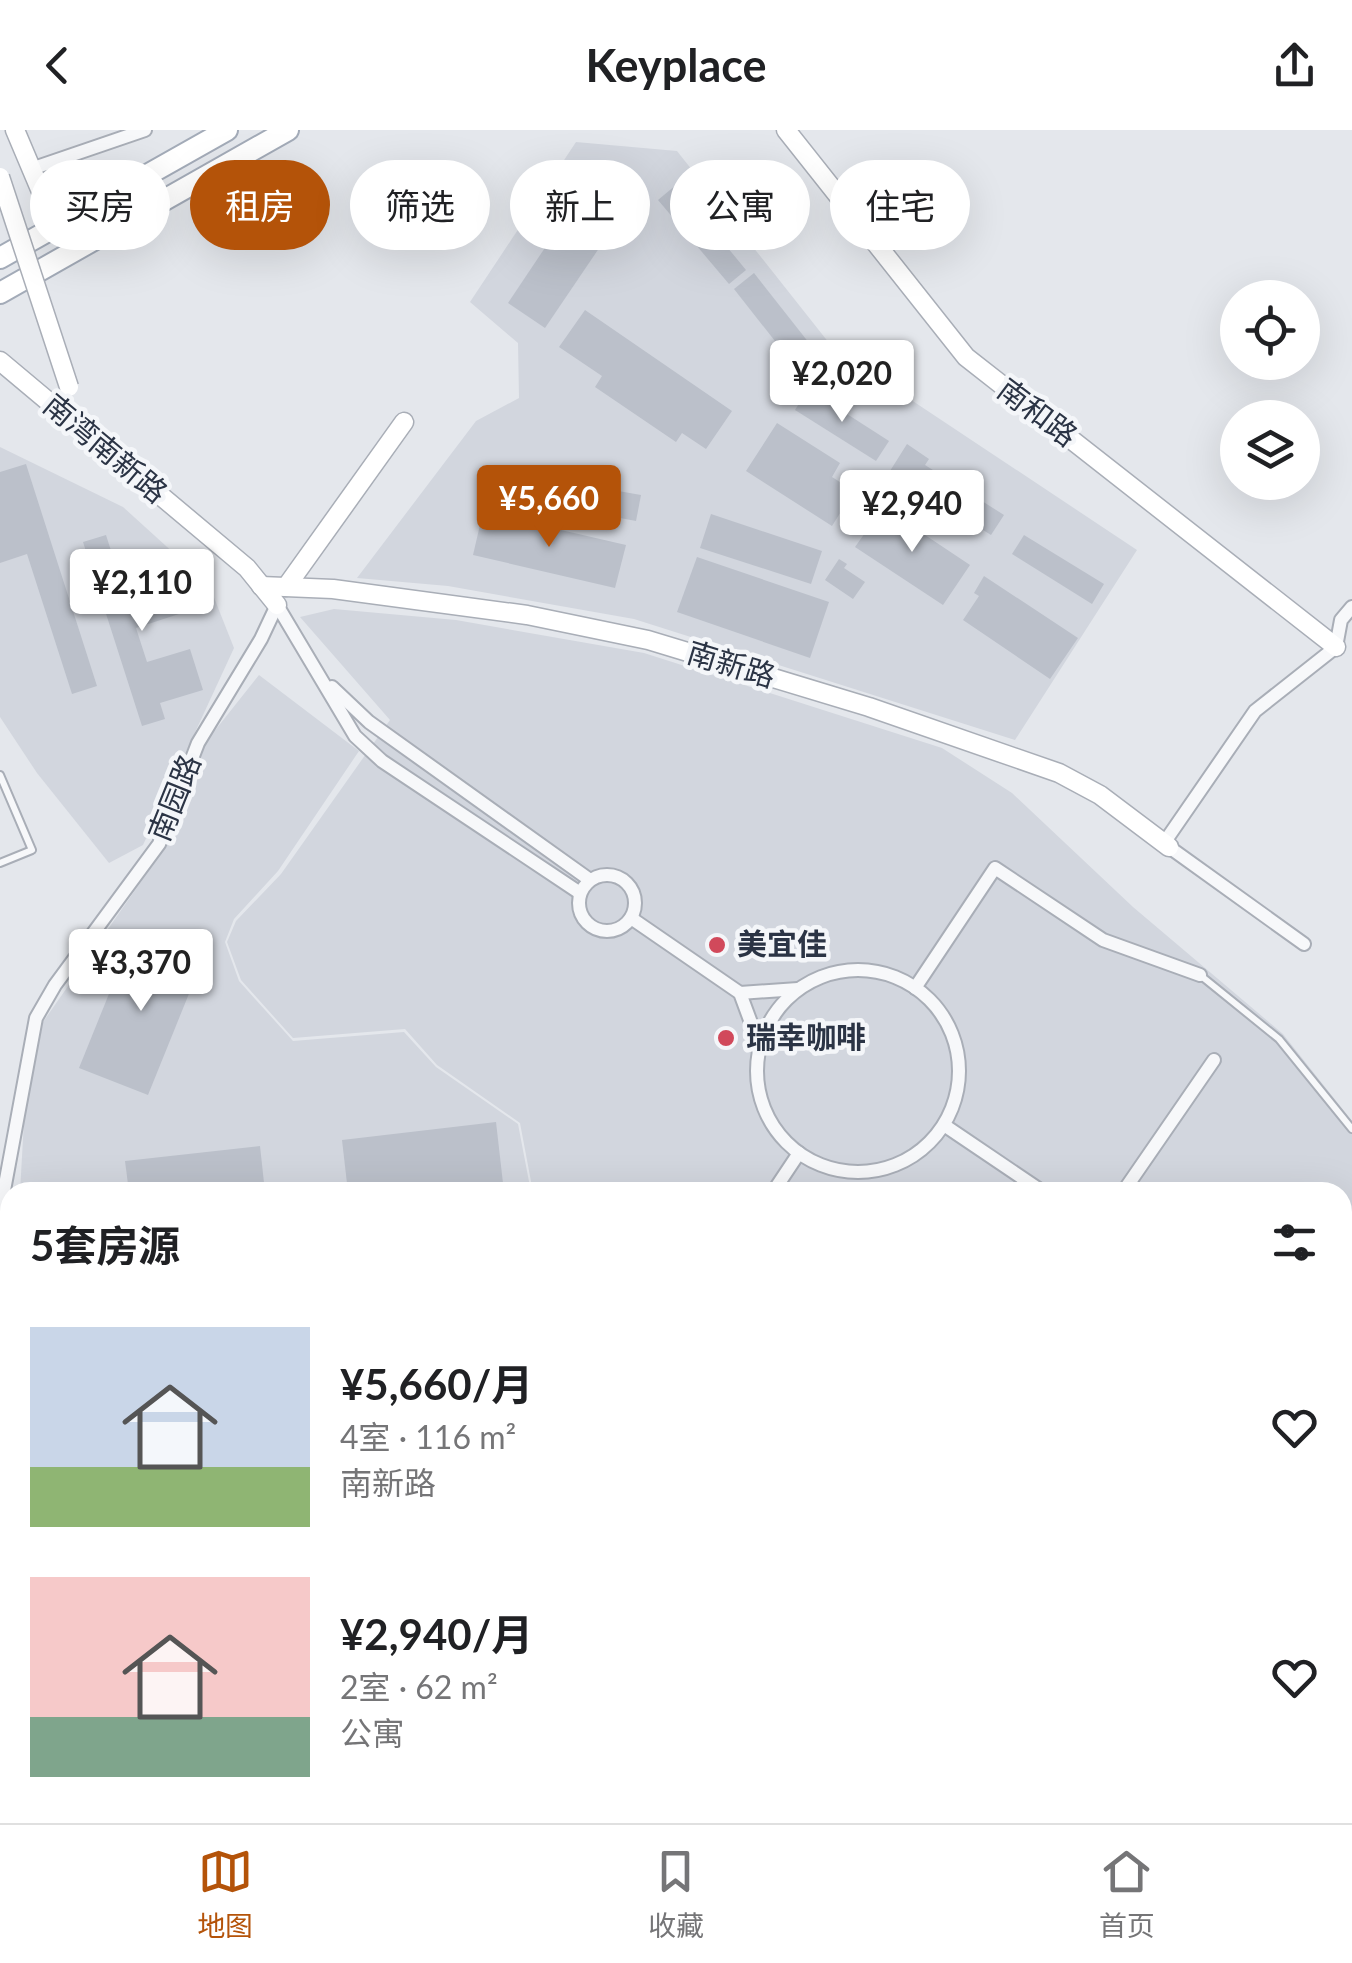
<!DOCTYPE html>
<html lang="zh">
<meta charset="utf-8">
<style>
body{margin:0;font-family:Lato,"Noto Sans SC",sans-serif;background:#f6f6f6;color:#202124;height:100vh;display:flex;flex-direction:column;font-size:38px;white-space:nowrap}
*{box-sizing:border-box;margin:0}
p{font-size:32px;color:#757577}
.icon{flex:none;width:55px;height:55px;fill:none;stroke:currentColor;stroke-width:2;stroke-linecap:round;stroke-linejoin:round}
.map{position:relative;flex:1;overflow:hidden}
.panel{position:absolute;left:0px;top:1052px;width:1352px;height:642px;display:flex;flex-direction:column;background:#fff;border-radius:30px 30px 0 0;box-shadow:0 10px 40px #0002}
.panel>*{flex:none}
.guide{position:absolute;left:30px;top:30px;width:1292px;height:90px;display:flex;gap:20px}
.controls{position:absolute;left:1220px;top:150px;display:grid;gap:20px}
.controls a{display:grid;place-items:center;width:100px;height:100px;border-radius:50%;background:#fff;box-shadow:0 10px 40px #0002;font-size:50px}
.price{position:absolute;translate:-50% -85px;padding:0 22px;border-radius:10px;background:#fff;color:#222;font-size:32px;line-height:65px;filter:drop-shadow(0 2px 5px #0008)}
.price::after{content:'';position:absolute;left:50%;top:60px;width:30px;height:22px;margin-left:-15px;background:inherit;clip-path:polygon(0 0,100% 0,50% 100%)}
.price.selected{background:#b45309;color:#fff}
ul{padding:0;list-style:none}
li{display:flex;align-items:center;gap:30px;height:250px;padding:0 30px}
li span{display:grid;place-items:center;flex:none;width:280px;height:200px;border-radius:0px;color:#555}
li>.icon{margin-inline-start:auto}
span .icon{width:120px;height:120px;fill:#fffc;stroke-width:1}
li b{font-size:42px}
h2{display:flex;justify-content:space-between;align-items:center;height:120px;padding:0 30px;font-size:42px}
.chip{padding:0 35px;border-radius:45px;background:#fff;box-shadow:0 10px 40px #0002;font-size:35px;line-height:90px}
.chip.selected{background:#b45309;color:#fff}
header{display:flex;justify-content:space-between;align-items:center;height:130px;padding:0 30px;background:#fff;font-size:45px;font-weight:700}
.menu{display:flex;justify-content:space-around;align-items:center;height:140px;border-top:2px solid #e0e0e0;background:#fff;font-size:28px;color:#757577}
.menu a{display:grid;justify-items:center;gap:5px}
.menu .selected{color:#b45309}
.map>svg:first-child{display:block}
.built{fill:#d2d6de}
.green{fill:#c9d6c5}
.building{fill:#bbc0ca}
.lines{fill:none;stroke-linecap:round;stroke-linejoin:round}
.lane-casing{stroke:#a9aeb7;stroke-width:10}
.street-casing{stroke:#a9aeb7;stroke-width:16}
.secondary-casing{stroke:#a9aeb7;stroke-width:21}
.primary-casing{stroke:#a3abb8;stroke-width:24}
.lane{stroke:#f7f8fa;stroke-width:6}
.street{stroke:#f7f8fa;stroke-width:12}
.secondary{stroke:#fff;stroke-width:18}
.primary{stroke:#fff;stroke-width:20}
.secondary-bridge-casing{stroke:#a9aeb7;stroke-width:21;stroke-linecap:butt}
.secondary-bridge{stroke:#fff;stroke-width:18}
.poi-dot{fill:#d1495b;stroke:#f4f6f9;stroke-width:4}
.labels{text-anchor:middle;stroke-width:9;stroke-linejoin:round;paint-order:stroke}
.street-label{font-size:30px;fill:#2b3445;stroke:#f4f6f9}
.poi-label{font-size:30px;font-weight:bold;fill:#2b3445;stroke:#f4f6f9;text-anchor:start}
</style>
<header><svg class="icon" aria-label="back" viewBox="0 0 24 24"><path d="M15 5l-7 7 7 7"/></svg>Keyplace<svg class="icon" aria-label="share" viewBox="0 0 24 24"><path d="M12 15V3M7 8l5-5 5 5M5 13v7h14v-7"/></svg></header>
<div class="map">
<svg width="1352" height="1693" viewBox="0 0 1352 1693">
<rect width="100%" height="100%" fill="#e4e7ec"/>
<!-- built -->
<g class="built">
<polygon points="576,12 677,21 833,218 1137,420 1015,610 634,489 448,456 357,448 476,291 519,268 518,213 470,172"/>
<polygon points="0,317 123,377 209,455 234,518 143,715 109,733 37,643 0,587"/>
<polygon points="334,479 456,490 644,523 942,618 1012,663 1133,777 1283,904 1352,991 1352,1084 1343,1091 1342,1062 533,1062 520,993 437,935 405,899 293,908 241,850 227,812 236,791 281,744 390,590 300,487"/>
<polygon points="259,545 359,621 278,741 234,789 225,812 239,851 293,911 404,902 436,937 518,994 531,1062 20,1062 24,991 43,892 166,716 205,613"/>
<polygon points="252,1685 614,1685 600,1693 257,1693"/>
</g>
<!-- green -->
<polygon class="green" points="1352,1089 1352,1693 608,1693 622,1685 1342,1685 1342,1095"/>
<!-- building -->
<g class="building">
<polygon points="595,43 633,68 545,198 508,173"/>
<polygon points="676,55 746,140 729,154 658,70"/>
<polygon points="754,143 813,218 793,234 734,159"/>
<polygon points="585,180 732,281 706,319 682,303 676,312 595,257 602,246 559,217"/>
<polygon points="808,259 889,311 876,331 795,280"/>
<polygon points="777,293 840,333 832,347 854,361 832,396 746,341"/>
<polygon points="907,314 929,329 925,335 1004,385 991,405 890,341"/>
<polygon points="26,334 97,556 72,564 27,424 0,433 0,342"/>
<polygon points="539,347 641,365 636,391 535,372"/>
<polygon points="877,373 970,435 943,475 855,417 872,393 866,389"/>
<polygon points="483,382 626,415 615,458 473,425"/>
<polygon points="711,384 822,421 811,454 700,418"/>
<polygon points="106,405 122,455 165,442 179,484 136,498 147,532 190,519 203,560 160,573 165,589 142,596 83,412"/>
<polygon points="1024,405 1104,454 1092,474 1012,424"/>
<polygon points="697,427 829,472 810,528 677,482"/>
<polygon points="839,429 847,434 844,438 865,452 853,469 825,450"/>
<polygon points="984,446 1078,508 1050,549 963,490 979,466 974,463"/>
<polygon points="134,802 203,829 148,965 79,938"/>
<polygon points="496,992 504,1062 348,1062 342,1010"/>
<polygon points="260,1016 265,1062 129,1062 125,1031"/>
<polygon points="0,1396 10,1415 10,1470 0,1474"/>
<polygon points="10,1671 10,1685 59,1685 40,1693 0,1693 0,1675"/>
<polygon points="305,1685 354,1685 340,1693 310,1693"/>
</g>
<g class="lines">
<!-- lane casing -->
<g class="lane-casing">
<g id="lane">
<polyline points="0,645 32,720 0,733"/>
<polyline points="1200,845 1279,909 1352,999"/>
<polyline points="793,1685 827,1693"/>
<polyline points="644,1693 663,1685"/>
</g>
</g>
<!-- street casing -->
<g class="street-casing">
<g id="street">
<polyline points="31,39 145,0"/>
<polyline points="277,475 355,606 382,631 580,763"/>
<polyline points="332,557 369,592 590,750"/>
<polyline points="1164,713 1255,581 1336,517 1341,490 1352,477"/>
<polyline points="1169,717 1304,814"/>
<circle cx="607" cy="773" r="28"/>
<polyline points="631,788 740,863 760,917"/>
<circle cx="858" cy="941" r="101"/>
<polyline points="915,858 995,738 1103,810 1200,845"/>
<polyline points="740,863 798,859"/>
<polyline points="944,995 1043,1062"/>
<polyline points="773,1062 799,1023"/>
<polyline points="1123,1062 1214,930"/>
<polyline points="0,1082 36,888 55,855 159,714 198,613 261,509 277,475"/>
<polyline points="0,1308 10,1328"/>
<polyline points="237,1685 242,1693"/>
</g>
</g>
<!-- secondary casing -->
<g class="secondary-casing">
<g id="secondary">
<polyline points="15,0 56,97"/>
<polyline points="786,0 966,227 1336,517"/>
<polyline points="0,231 247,438 277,475"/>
<polyline points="261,456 333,459 527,485 648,510 869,577 1059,643 1100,665 1169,717"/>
<polyline points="286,457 404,292"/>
</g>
</g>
<!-- primary casing -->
<g class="primary-casing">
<g id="primary">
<polyline points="0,128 227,0"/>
<polyline points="0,163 288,0"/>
</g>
</g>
<!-- lane -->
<use href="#lane" class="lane"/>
<!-- street -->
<use href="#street" class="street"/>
<!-- secondary -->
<use href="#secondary" class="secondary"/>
<!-- primary -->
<use href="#primary" class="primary"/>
<!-- secondary-bridge casing -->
<g class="secondary-bridge-casing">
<polyline id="secondary-bridge" points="0,47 69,257"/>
</g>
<!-- secondary-bridge -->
<use href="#secondary-bridge" class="secondary-bridge"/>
</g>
<!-- markers -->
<g class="poi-dot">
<circle cx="717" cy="815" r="10"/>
<circle cx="726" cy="908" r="10"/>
</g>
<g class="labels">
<!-- street labels -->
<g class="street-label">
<text transform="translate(1037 283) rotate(37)" y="10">南和路</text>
<text transform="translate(105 319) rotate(40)" y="10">南湾南新路</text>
<text transform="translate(731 535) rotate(17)" y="10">南新路</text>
<text transform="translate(175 668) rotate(-68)" y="10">南园路</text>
</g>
<!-- poi labels -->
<g class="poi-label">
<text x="737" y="825">美宜佳</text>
<text x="746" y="918">瑞幸咖啡</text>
</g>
</g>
</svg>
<div class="controls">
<a><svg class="icon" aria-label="locate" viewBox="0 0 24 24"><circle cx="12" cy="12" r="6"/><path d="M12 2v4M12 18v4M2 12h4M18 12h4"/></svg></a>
<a><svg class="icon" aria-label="layers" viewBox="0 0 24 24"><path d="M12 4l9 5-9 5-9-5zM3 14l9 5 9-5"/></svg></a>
</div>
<b class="price" style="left:842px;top:295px">¥2,020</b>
<b class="price selected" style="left:549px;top:420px">¥5,660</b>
<b class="price" style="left:912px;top:425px">¥2,940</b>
<b class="price" style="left:142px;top:504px">¥2,110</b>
<b class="price" style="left:141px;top:884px">¥3,370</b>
<div class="guide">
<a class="chip">买房</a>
<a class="chip selected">租房</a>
<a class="chip">筛选</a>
<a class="chip">新上</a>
<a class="chip">公寓</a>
<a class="chip">住宅</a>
</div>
<section class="panel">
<h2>5套房源<svg class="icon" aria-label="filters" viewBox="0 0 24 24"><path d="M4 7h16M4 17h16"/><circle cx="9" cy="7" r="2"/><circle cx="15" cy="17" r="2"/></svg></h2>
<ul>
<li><span style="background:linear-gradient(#c9d6e8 70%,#8fb573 0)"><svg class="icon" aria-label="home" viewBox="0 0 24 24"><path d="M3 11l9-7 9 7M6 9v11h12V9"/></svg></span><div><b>¥5,660/月</b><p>4室 · 116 m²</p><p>南新路</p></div><svg class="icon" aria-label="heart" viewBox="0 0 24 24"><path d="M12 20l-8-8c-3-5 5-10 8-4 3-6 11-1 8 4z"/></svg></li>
<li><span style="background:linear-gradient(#f6c9c9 70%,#7fa58c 0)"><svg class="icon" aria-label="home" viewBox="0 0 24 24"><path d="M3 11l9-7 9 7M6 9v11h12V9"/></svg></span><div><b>¥2,940/月</b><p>2室 · 62 m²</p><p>公寓</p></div><svg class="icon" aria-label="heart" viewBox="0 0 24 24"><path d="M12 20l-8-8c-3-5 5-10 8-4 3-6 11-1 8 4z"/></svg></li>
</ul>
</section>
</div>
<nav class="menu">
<a class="selected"><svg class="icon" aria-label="map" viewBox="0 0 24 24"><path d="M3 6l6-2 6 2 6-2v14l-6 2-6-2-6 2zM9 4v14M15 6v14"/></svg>地图</a>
<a><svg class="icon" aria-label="saved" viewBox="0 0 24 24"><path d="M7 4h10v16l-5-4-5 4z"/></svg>收藏</a>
<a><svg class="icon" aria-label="home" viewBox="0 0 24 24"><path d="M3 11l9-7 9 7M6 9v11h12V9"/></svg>首页</a>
</nav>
